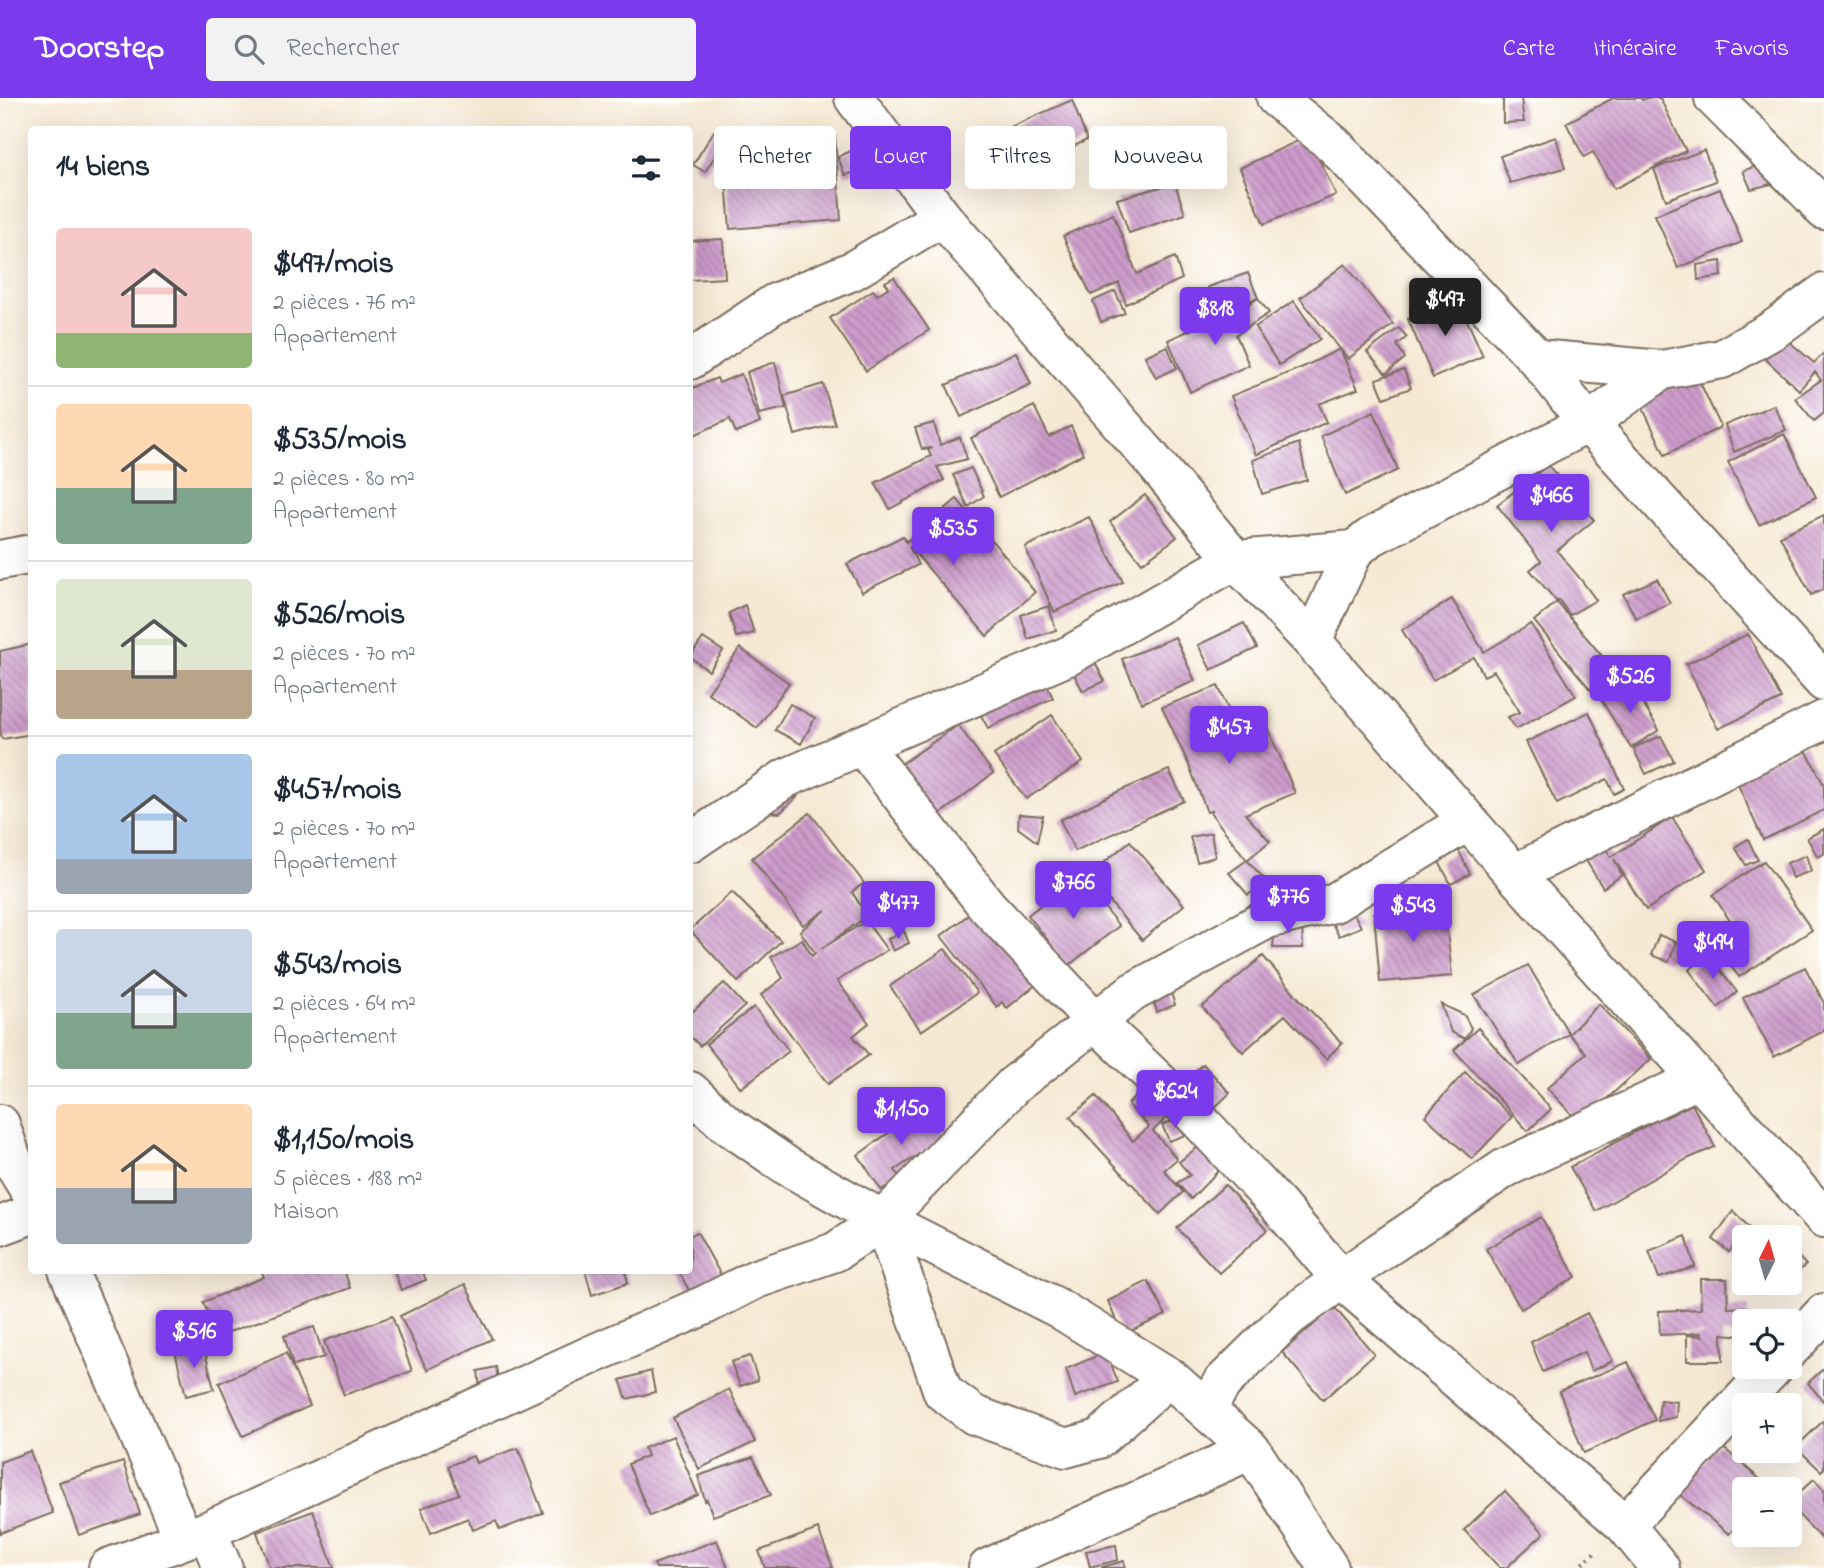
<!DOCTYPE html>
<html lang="fr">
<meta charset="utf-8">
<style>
body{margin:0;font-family:"Indie Flower",sans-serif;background:#f2f2f3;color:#1f2937;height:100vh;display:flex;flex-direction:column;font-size:26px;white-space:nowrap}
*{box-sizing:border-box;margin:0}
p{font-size:23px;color:#747a83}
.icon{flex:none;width:38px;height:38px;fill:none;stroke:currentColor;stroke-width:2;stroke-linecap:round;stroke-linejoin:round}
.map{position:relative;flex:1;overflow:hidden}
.details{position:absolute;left:28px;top:28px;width:665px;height:1148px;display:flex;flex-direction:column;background:#fff;border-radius:7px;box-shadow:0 7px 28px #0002}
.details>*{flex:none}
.top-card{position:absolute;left:714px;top:28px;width:665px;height:63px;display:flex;gap:14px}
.needle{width:46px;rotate:5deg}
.buttons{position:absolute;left:1732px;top:1127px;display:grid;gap:14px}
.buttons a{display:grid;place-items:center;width:70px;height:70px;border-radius:7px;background:#fff;box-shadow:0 7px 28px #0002;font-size:35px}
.price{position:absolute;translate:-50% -60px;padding:0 16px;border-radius:7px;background:#7c3aed;color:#fff;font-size:23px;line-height:46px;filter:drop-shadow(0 2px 4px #0008)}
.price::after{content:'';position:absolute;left:50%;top:42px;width:21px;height:16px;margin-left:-10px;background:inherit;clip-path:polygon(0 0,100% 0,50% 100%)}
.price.active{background:#222;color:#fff}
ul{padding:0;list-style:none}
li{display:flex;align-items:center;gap:21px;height:175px;padding:0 28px}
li+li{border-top:2px solid #e0e1e3}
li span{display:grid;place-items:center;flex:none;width:196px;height:140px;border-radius:7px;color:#555}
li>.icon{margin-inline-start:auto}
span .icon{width:84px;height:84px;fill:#fffc;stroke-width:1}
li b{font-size:30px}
h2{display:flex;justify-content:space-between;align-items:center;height:84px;padding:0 28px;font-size:30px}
.tag{padding:0 24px;border-radius:7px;background:#fff;box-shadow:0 7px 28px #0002;font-size:24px;line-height:63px}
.tag.active{background:#7c3aed;color:#fff}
header{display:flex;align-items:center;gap:42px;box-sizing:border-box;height:98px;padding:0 35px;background:#7c3aed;color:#fff}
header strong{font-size:33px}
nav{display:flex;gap:38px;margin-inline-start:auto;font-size:24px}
.search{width:490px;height:63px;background:#f2f2f3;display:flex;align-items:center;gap:18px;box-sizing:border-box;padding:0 24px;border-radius:7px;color:#747a83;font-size:26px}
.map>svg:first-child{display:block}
.building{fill:url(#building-back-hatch)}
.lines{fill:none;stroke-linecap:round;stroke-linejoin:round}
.street-casing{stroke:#7c6d5e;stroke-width:42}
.path{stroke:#7c6d5e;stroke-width:4.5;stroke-dasharray:2 5;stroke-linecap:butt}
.street{stroke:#fff;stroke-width:38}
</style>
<header>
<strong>Doorstep</strong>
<div class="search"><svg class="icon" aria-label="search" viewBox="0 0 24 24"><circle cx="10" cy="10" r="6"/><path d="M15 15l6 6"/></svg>Rechercher</div>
<nav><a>Carte</a><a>Itinéraire</a><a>Favoris</a></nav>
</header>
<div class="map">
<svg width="1824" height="1470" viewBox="0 0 1824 1470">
<defs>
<pattern id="building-back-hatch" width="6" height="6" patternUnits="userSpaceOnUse" patternTransform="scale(1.75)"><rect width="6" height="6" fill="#cd9bcb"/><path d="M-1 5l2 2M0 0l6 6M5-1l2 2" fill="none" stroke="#a87fa4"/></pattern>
</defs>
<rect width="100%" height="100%" fill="#fff"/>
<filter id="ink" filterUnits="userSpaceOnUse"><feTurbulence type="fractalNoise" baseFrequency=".0143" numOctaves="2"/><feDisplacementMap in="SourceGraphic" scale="14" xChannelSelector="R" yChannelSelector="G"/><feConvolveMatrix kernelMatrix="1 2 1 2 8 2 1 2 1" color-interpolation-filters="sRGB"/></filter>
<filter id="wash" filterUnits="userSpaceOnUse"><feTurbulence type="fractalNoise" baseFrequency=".00686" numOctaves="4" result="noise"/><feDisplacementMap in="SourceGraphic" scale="28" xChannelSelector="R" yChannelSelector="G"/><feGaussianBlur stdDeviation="1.57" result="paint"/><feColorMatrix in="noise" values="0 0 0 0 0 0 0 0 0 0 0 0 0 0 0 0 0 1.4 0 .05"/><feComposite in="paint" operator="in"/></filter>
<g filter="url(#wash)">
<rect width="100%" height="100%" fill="#f6e9d4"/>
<g id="blocks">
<!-- building -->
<g class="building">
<polygon points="1503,0 1521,0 1524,24 1503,25"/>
<polygon points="1613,0 1641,0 1642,2 1647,0 1660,0 1686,53 1614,91 1593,54 1584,59 1566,25"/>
<polygon points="1072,2 1087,42 1028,70 1010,29"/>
<polygon points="714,33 726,40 705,74 693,67"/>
<polygon points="835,38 841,122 730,131 723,46"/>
<polygon points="1308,38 1336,97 1264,126 1240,70"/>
<polygon points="1013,39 1019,66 995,73 988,43"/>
<polygon points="1556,39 1565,70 1510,85 1500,58"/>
<polygon points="853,52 860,73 845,77 838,59"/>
<polygon points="1704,52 1716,83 1666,102 1654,71"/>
<polygon points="1768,63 1775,85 1751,91 1743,73"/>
<polygon points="1175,85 1185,116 1129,135 1117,101"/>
<polygon points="1720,91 1742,144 1678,170 1655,117"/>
<polygon points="1113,116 1137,176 1175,159 1182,181 1126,206 1119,185 1091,197 1063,138"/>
<polygon points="723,141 725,180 690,182 690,143"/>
<polygon points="1721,163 1722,178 1698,182 1697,167"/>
<polygon points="1345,166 1393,226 1348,261 1300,200"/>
<polygon points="1248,175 1258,200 1215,213 1208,189"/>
<polygon points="894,179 929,232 866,273 830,220 873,192 877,197 889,189 885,184"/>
<polygon points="1115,193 1125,215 1101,224 1093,203"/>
<polygon points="1258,200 1269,215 1236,237 1249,267 1190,294 1168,242 1227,215 1229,219"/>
<polygon points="1458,202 1483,258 1433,280 1408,221"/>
<polygon points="1294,203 1320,241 1279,267 1255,229"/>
<polygon points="1399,230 1407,239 1397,247 1405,260 1386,276 1367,254"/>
<polygon points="1777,233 1814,265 1824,255 1824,315 1814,323 1795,300 1821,282 1815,274 1799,292 1760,256"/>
<polygon points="1167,248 1177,270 1156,280 1145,258"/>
<polygon points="1340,251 1358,291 1319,306 1327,324 1256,357 1231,298 1303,269"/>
<polygon points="1016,254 1031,286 961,319 946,287"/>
<polygon points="775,264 786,310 759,316 747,274"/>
<polygon points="1404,272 1411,290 1384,300 1376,281"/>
<polygon points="741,276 760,325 736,335 730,321 694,337 690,327 690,291 717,280 719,285"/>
<polygon points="1696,276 1721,329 1665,357 1640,304"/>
<polygon points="823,286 835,326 795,337 784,298"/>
<polygon points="1774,307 1786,332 1734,354 1725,327"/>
<polygon points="1034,308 1049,339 1071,328 1083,356 999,399 971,340"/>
<polygon points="1374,313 1398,372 1345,397 1321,338"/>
<polygon points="934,325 940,347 960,339 967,361 937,369 944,382 890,411 875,385 931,358 928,352 932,350 922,351 915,330"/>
<polygon points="1784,336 1816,399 1759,427 1728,364"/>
<polygon points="1299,345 1307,382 1262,396 1253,362"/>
<polygon points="1548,367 1594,422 1557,453 1582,483 1596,502 1570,517 1559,502 1557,504 1530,472 1541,463 1497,407"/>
<polygon points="971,370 984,398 968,409 953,377"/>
<polygon points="1145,397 1177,439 1142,465 1110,424"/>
<polygon points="957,401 1035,494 987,538 909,448 918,467 862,494 847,466 903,438 906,444"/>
<polygon points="1824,417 1824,491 1811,497 1780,438"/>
<polygon points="1089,419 1123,484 1054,514 1025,449"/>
<polygon points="1657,481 1670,505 1636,520 1623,496"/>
<polygon points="1452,501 1484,554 1531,526 1576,598 1516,631 1508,619 1520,614 1494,573 1484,578 1474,559 1433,582 1402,532"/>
<polygon points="1557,504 1616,575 1594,596 1534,523"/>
<polygon points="745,507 754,535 736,539 729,515"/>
<polygon points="1049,508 1056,532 1028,541 1021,517"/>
<polygon points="1244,525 1257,550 1211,572 1198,547"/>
<polygon points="1748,536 1781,601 1718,631 1686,566"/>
<polygon points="1175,539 1195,583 1142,605 1122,561"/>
<polygon points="703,540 723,553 709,573 690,559"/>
<polygon points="32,546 32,636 2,641 0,632 0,553"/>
<polygon points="740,550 789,585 757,630 708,595"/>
<polygon points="1090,556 1105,583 1083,593 1068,565"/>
<polygon points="1040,572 1053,600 988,630 972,601"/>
<polygon points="1630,585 1659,632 1631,650 1602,603"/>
<polygon points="1218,588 1242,642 1268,630 1295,695 1245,716 1270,743 1247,762 1210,714 1213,712 1207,714 1188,665 1162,609"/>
<polygon points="790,606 815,620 801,646 775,632"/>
<polygon points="1589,614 1624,691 1614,696 1607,681 1557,706 1526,644"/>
<polygon points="1052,617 1083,664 1026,701 994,657"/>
<polygon points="958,627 993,675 935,720 897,669"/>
<polygon points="1661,638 1674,663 1646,676 1633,650"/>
<polygon points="1804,648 1824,687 1824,712 1763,742 1735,680"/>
<polygon points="1169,672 1184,703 1075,753 1060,722 1117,694"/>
<polygon points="770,697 797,699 780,715 768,714"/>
<polygon points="810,715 864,785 852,794 867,818 821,851 866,823 887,852 837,883 869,925 853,938 869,957 828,986 761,897 783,880 771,859 802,841 812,858 815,855 800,833 826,812 803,827 752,760"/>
<polygon points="1019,716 1043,718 1037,744 1018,730"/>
<polygon points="1672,719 1706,772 1646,812 1614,761 1622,777 1603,790 1582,756 1601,742 1611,759"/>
<polygon points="1824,731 1824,756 1818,759 1807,740"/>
<polygon points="1211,735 1215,759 1197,764 1190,739"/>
<polygon points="1748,741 1758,762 1746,767 1735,749"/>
<polygon points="1130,743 1184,807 1142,842 1088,778"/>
<polygon points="1458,751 1470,776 1451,786 1439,764"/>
<polygon points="1806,757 1811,773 1792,780 1787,765"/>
<polygon points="1247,762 1267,784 1248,797 1229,775"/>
<polygon points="1764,763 1812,832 1739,879 1720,854 1742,841 1713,797"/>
<polygon points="1079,777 1119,828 1068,868 1028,817"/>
<polygon points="891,784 895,802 880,804 875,789"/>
<polygon points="732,794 781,843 738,884 690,832"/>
<polygon points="984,805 1043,881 1007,910 1002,904 997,909 941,838"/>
<polygon points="1444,806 1452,878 1380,884 1374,815"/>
<polygon points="1351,810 1361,829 1339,838 1329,820"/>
<polygon points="1302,823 1303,850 1273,850 1275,824"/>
<polygon points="904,833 909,845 893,853 888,841"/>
<polygon points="1659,837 1676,844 1669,864 1651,857"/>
<polygon points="945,851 977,895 921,933 890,888"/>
<polygon points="1708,856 1737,894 1718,910 1689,872"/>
<polygon points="1263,858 1301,903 1342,945 1326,961 1285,917 1243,954 1202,909"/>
<polygon points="1528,867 1569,936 1599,906 1651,961 1580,1025 1547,990 1586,955 1569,936 1519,967 1474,897"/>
<polygon points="1805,869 1824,905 1824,933 1774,959 1743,900"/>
<polygon points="724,885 745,908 700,948 690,938 690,916"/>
<polygon points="1168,886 1175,907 1157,914 1150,893"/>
<polygon points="1441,906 1464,917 1471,930 1465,941 1451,934"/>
<polygon points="754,909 789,953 741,990 706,946"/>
<polygon points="1478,930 1551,1011 1528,1033 1454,952"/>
<polygon points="1203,966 1230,995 1207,1017 1180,987"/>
<polygon points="1465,974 1512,1019 1472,1061 1425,1018"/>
<polygon points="1147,987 1172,1014 1153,1033 1177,1061 1164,1072 1183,1094 1160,1116 1070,1019 1096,998 1133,1043 1149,1029 1128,1006"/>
<polygon points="1692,1006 1715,1049 1687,1061 1596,1113 1570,1069 1664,1018 1665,1020"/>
<polygon points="924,1009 946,1038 895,1072 900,1081 881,1092 858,1057"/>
<polygon points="1180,1020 1188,1036 1169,1043 1162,1027"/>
<polygon points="1199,1048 1220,1071 1191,1101 1177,1085 1190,1077 1179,1064"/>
<polygon points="1225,1087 1267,1132 1219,1175 1177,1130"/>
<polygon points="1733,1113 1749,1129 1729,1154 1713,1141"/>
<polygon points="1541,1119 1576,1179 1521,1211 1486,1151"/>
<polygon points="697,1134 722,1179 691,1196 678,1172 690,1172 690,1138"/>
<polygon points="1686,1138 1695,1169 1659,1180 1649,1153"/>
<polygon points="1790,1150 1806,1167 1790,1180"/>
<polygon points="261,1172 344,1172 350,1190 218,1238 203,1204 264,1179"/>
<polygon points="394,1172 422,1172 426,1182 401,1192"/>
<polygon points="585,1172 625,1172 628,1185 592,1197"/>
<polygon points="1700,1181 1727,1181 1728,1210 1749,1209 1747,1223 1745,1223 1745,1238 1722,1236 1723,1263 1687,1263 1687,1237 1702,1238 1701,1235 1660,1237 1659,1213 1701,1211"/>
<polygon points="1148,1183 1166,1217 1122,1237 1108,1203"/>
<polygon points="465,1186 492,1241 427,1272 400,1218"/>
<polygon points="1334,1209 1374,1256 1323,1302 1282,1254"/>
<polygon points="1587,1215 1613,1263 1591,1273 1584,1254 1543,1274 1531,1244"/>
<polygon points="392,1218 412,1273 344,1297 324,1243"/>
<polygon points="314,1229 324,1259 293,1268 284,1238"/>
<polygon points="203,1246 214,1291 186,1298 175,1253"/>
<polygon points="1106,1254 1118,1284 1075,1299 1066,1271"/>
<polygon points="286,1255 310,1308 243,1338 219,1285"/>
<polygon points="750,1258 758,1282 740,1288 731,1264"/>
<polygon points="1628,1264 1655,1322 1584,1355 1559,1293"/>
<polygon points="496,1269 500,1293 481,1297 478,1273"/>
<polygon points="1824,1270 1824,1304 1808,1285"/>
<polygon points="651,1273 655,1294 627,1301 620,1282"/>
<polygon points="729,1291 755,1344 699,1371 673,1320"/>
<polygon points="1660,1302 1677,1304 1676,1319 1658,1323"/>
<polygon points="1824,1322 1824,1370 1821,1373 1796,1349"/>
<polygon points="673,1338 698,1397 650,1418 628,1366 647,1358 644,1350"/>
<polygon points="1719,1346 1769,1389 1767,1391 1745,1391 1745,1417 1729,1436 1679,1396"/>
<polygon points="518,1350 543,1415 500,1432 496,1423 473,1432 468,1420 431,1435 421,1410 459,1396 448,1368 473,1358 476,1365"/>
<polygon points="30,1353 53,1415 0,1435 0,1364"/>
<polygon points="753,1359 771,1397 713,1418 707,1402 705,1403 698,1378"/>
<polygon points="123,1364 140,1416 79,1437 59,1384"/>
<polygon points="1814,1381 1824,1392 1824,1443 1790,1408 1790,1403"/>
<polygon points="1505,1393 1544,1435 1506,1470 1500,1470 1464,1432"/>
<polygon points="313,1413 334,1470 270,1470 257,1434"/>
<polygon points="818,1431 833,1470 765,1470 759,1453"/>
<polygon points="717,1442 728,1470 656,1470 654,1466"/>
<polygon points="1116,1447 1118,1462 1090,1469 1086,1453"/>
<polygon points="1124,1463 1126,1470 1102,1470 1102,1469"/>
</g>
</g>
</g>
<g filter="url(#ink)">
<use href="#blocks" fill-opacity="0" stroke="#7c6d5e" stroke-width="2"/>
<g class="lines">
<!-- street casing -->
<g class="street-casing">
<g id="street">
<polyline points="854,0 942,119 1149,358 1235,462 1312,543 1514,776 1824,1120"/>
<polyline points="1276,0 1333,46 1537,261 1588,325 1824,584"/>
<polyline points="1714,0 1812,98 1824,112"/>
<polyline points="1537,261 1662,272"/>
<polyline points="690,262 775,205 852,173 942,119"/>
<polyline points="0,462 32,456"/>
<polyline points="1312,543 1354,452 1371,439 1588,325 1662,272 1722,261 1773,232 1824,195"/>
<polyline points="862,647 987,808 1095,923 1196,1019 1277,1106 1342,1182 1625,1427 1660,1470"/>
<polyline points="690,745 786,680 1070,557 1235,462 1354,452"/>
<polyline points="1514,776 1824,622"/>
<polyline points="690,993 725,1025 787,1068 883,1122 1058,1210 1169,1279 1251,1352 1329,1470"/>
<polyline points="0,1026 14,1067 32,1096"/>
<polyline points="883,1122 943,1294 974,1317 1066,1350 1099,1341 1169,1279"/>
<polyline points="0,1128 32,1116"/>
<polyline points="68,1172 184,1441"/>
<polyline points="1790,1251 1824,1215"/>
<polyline points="1206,1312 1222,1285 1290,1218 1381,1153 1505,1070 1698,981"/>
<polyline points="1625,1427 1774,1269"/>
<polyline points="207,1433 223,1470"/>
<polyline points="108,1470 207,1433 591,1257 705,1207 756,1181 835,1154 883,1122 1014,987 1133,894 1267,821 1334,805 1468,723"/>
<polyline points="988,1470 1251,1352"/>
</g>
</g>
<!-- path -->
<polyline class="path" points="1577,1470 1598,1452"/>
<!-- street -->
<use href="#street" class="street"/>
</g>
</g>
</svg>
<div class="buttons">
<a><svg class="needle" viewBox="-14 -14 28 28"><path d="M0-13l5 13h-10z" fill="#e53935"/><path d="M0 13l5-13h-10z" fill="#747a83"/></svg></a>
<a><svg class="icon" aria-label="locate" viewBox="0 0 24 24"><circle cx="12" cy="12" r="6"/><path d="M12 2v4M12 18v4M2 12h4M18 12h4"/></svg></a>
<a>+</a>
<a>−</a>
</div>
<b class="price active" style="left:1445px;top:240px">$497</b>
<b class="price" style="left:1215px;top:249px">$818</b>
<b class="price" style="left:1551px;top:436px">$466</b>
<b class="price" style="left:953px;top:469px">$535</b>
<b class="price" style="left:1630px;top:617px">$526</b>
<b class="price" style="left:1229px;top:668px">$457</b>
<b class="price" style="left:1073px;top:823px">$766</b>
<b class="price" style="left:1288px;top:837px">$776</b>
<b class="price" style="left:898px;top:843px">$477</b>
<b class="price" style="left:1413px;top:846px">$543</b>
<b class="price" style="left:1713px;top:883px">$494</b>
<b class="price" style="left:1175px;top:1032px">$624</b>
<b class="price" style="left:901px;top:1049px">$1,150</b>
<b class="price" style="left:194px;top:1272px">$516</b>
<div class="top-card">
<a class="tag">Acheter</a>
<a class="tag active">Louer</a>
<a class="tag">Filtres</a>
<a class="tag">Nouveau</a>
</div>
<section class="details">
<h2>14 biens<svg class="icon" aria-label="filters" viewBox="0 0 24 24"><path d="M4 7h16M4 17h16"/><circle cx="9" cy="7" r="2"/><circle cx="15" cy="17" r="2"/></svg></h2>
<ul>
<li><span style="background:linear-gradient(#f6c9c9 75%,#8fb573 0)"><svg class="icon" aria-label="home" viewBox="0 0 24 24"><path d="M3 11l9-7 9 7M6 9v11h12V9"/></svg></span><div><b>$497/mois</b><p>2 pièces · 76 m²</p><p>Appartement</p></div></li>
<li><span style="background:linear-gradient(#ffd9b3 60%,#7fa58c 0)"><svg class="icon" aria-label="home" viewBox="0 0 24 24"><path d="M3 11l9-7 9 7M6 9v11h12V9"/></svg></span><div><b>$535/mois</b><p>2 pièces · 80 m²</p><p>Appartement</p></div></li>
<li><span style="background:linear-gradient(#dfe7d0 65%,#b9a48a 0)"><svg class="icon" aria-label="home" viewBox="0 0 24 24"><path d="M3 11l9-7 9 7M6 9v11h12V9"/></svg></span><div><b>$526/mois</b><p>2 pièces · 70 m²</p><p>Appartement</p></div></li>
<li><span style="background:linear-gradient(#a9c7e8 75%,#9aa5b1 0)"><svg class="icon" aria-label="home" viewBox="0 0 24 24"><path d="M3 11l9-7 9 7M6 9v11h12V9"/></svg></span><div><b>$457/mois</b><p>2 pièces · 70 m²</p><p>Appartement</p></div></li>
<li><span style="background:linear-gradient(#c9d6e8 60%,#7fa58c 0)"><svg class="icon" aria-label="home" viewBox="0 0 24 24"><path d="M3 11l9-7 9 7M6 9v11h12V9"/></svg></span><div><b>$543/mois</b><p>2 pièces · 64 m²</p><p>Appartement</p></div></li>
<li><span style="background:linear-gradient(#ffd9b3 60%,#9aa5b1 0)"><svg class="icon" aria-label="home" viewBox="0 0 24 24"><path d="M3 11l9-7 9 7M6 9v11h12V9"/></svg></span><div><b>$1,150/mois</b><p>5 pièces · 188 m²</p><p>Maison</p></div></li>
</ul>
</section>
</div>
